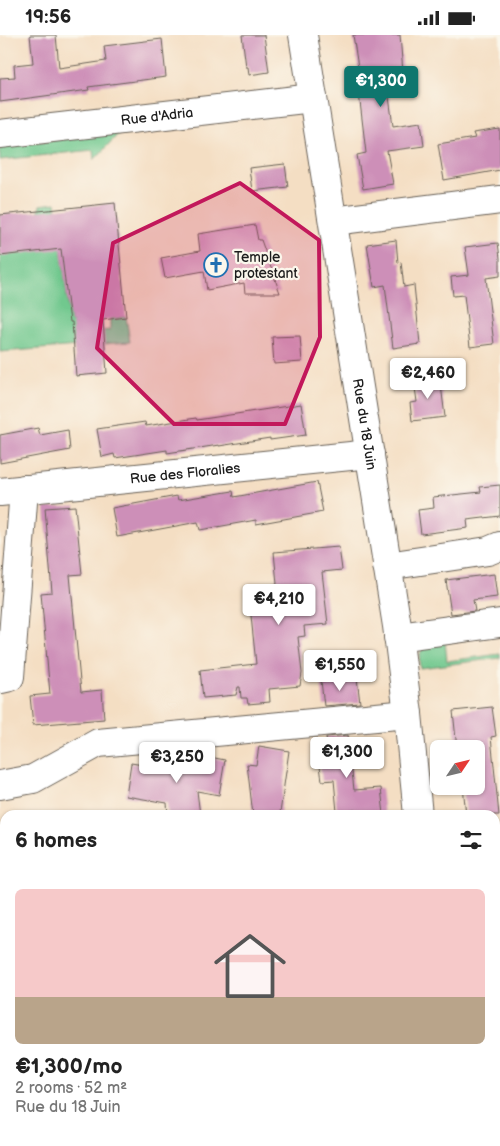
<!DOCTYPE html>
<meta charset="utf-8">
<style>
body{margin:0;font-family:"Balsamiq Sans",sans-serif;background:#f2f2f2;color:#222;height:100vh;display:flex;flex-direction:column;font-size:19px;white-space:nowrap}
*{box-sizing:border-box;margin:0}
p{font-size:16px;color:#767676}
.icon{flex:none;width:28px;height:28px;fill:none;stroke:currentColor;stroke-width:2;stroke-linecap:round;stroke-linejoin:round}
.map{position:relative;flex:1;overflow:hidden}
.side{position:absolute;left:0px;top:775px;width:500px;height:336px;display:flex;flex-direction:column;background:#fff;border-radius:15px 15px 0 0;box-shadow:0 1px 4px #0004}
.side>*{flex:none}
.needle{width:32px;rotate:55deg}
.buttons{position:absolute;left:430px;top:705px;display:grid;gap:10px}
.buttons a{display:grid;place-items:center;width:55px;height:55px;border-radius:8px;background:#fff;box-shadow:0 1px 4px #0004;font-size:25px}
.price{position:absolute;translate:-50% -42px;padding:0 11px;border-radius:5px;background:#fff;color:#222;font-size:16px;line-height:32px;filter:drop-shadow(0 1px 2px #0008)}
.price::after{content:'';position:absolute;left:50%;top:30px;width:15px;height:11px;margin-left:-8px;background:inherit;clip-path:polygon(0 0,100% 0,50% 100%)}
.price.on{background:#0f766e;color:#fff}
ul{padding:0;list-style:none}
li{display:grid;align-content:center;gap:10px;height:265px;padding:0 15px}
li span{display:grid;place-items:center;height:155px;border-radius:8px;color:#555}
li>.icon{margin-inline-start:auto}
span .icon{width:90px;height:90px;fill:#fffc;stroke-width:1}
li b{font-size:21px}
h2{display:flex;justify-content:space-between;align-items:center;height:60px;padding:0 15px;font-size:21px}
.status{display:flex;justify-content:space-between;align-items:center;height:35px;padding:0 25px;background:#fff;direction:ltr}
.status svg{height:14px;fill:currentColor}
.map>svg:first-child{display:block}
.green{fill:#71c88e;stroke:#467255}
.building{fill:#cd8fb8}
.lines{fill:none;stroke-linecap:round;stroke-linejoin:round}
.service-casing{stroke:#686056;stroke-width:16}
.minor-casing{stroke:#686056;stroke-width:30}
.tertiary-casing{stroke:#686056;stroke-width:30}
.service{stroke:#fff;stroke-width:14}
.minor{stroke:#fff;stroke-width:28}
.tertiary{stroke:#fff;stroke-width:28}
.marked{fill:#c2185b;fill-opacity:0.2;stroke:#c2185b;stroke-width:4;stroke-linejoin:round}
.labels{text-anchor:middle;stroke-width:4.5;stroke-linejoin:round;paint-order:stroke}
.street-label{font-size:14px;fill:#1c1c1c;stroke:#fbf7ec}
.poi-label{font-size:14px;fill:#1c1c1c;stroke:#fbf7ec;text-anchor:start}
</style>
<div class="status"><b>19:56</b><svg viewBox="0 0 49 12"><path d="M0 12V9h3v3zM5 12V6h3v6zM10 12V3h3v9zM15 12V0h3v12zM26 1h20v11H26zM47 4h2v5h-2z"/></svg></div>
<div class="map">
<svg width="500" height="1111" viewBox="0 0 500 1111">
<rect width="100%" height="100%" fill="#fbf7ec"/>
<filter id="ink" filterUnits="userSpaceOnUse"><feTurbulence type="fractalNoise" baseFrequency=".02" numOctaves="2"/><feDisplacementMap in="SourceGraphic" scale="10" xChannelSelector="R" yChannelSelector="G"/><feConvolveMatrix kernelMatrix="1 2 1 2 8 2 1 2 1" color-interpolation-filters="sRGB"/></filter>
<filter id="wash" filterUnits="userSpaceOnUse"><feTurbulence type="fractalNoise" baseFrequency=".0096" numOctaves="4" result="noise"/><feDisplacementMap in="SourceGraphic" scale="20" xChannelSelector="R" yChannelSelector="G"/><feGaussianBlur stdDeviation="1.12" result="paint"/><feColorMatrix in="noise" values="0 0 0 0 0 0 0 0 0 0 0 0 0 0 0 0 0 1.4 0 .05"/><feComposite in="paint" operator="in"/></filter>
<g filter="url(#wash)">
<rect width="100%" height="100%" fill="#f4dec3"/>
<!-- green -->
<g class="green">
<polygon points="119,98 94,125 93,115 0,125 0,111"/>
<polygon points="56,168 70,287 88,286 90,297 110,295 110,284 126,282 130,307 0,317 0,221 39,176 40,170"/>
<path d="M445,606L447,626L500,619V623L420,633C417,612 426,608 445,606Z"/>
<polygon points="204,1106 290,1106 290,1111 207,1111"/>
</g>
<g id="blocks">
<!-- building -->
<g class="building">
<polygon points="30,0 56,0 59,33 106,26 104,11 162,4 166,42 88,52 89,55 0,67 0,43 15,42 14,30 33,28"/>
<polygon points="242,0 264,0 269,37 249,40 248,32 246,32"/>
<polygon points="353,0 400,0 403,38 386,40 393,91 421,87 424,111 387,116 393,149 363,154 357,120 366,118 359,58 362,58"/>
<polygon points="500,94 500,135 444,145 438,109 475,103 473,98"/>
<polygon points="285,129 288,152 252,156 249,133"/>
<polygon points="115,168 126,282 103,285 107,338 76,341 72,287 70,287 61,214 0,221 0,180"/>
<polygon points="255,190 258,205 261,205 280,258 245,258 244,248 207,255 204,236 165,243 161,223 200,216 198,199"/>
<polygon points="396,205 398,228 401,227 404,252 414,250 420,309 393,313 385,250 374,252 367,209"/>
<polygon points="498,208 500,223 500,241 486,243 494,309 470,312 464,260 453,261 451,242 469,240 465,212"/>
<polygon points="300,301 302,327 274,329 272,302"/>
<polygon points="440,342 445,382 412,386 410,368 417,367 414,345"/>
<polygon points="301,369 306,400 270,405 270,403 219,411 219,410 167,418 167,415 115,423 114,419 102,422 97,394 145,387 146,391 196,383 197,385"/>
<polygon points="38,393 40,400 68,395 70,415 0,428 0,400"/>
<polygon points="317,447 323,477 256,489 256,485 200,495 198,487 117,502 112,473 177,461 178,465 233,456 234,462"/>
<polygon points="500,450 500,481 467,485 468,493 421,499 418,475 434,473 433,462 481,457 480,452"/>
<polygon points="75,471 82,539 70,540 81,657 102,655 104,684 33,690 30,661 50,659 41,558 52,557 45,473"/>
<polygon points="339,512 342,535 322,537 328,589 304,591 305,601 298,602 302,638 300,651 269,654 270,667 248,669 247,663 241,663 240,652 238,652 236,660 203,663 200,635 256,629 248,552 277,549 274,517"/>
<polygon points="494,539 497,562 473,565 475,576 451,579 446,545"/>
<polygon points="357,643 360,668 324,671 321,646"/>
<polygon points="492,672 496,701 491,702 499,780 466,780 463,751 476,751 476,714 457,714 453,676"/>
<polygon points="348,700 354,755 381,753 384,780 355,780 355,775 337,777 334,745 322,746 317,708 327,708 326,702"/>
<polygon points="259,711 289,716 280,778 268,780 253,780 247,729 256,730"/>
<polygon points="194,719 225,725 219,760 197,756 200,780 168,780 167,768 126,761 131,728 191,738"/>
</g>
</g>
</g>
<g filter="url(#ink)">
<use href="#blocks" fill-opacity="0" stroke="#686056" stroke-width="1"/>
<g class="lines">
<!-- service casing -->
<g class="service-casing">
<g id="service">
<polyline points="495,820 500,819"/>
<polyline points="495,944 500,943"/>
</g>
</g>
<!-- minor casing -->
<g class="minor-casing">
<g id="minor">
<path id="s1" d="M0,99L313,63"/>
<polyline points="333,186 500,165"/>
<path id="s2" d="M0,457L370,419"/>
<polyline points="387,531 488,516 500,511"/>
<polyline points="398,602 500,588"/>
<polyline points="1,644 10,642 24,454"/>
<polyline points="0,750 33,744 98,708 408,679"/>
<polyline points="495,1089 500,1089"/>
</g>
</g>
<!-- tertiary casing -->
<g class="tertiary-casing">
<g id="tertiary">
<path id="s3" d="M303,0L397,591L408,679L418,780"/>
<polyline points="448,1106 449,1111"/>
</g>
</g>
<!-- service -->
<use href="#service" class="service"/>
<!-- minor -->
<use href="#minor" class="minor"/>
<!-- tertiary -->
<use href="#tertiary" class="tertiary"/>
</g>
</g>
<!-- marked area -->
<path class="marked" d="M240,148L319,205L320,302L285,389H174L97,313L113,208Z"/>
<!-- icons -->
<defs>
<g id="church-ring" transform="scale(1.25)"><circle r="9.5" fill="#fbf7ec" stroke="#1f6fb2" stroke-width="1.5"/><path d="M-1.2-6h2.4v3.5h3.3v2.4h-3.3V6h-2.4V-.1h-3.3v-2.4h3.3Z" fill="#1f6fb2"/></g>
</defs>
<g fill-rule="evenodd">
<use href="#church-ring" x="216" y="230"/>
</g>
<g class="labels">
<!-- street labels -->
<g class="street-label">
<text dy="5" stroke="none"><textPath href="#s1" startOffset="158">Rue d'Adria</textPath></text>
<text dy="5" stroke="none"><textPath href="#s3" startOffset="394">Rue du 18 Juin</textPath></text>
<text dy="5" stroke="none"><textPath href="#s2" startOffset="186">Rue des Floralies</textPath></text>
</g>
<!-- poi labels -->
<g class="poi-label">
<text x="234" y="227">Temple<tspan x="234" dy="16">protestant</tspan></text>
</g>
</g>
</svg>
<div class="buttons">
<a><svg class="needle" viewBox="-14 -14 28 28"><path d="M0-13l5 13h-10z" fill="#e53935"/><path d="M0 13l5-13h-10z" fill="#767676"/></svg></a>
</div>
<b class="price on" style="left:381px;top:73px">€1,300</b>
<b class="price" style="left:428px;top:365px">€2,460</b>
<b class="price" style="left:279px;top:591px">€4,210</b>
<b class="price" style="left:340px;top:657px">€1,550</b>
<b class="price" style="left:347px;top:744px">€1,300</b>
<b class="price" style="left:177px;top:749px">€3,250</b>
<section class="side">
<h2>6 homes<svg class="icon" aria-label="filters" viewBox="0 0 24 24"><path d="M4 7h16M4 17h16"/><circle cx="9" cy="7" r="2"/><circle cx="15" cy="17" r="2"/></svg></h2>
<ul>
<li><span style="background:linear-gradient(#f6c9c9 70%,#b9a48a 0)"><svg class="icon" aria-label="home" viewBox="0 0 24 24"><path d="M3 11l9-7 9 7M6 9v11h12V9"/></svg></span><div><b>€1,300/mo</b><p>2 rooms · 52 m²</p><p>Rue du 18 Juin</p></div></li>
</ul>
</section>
</div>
